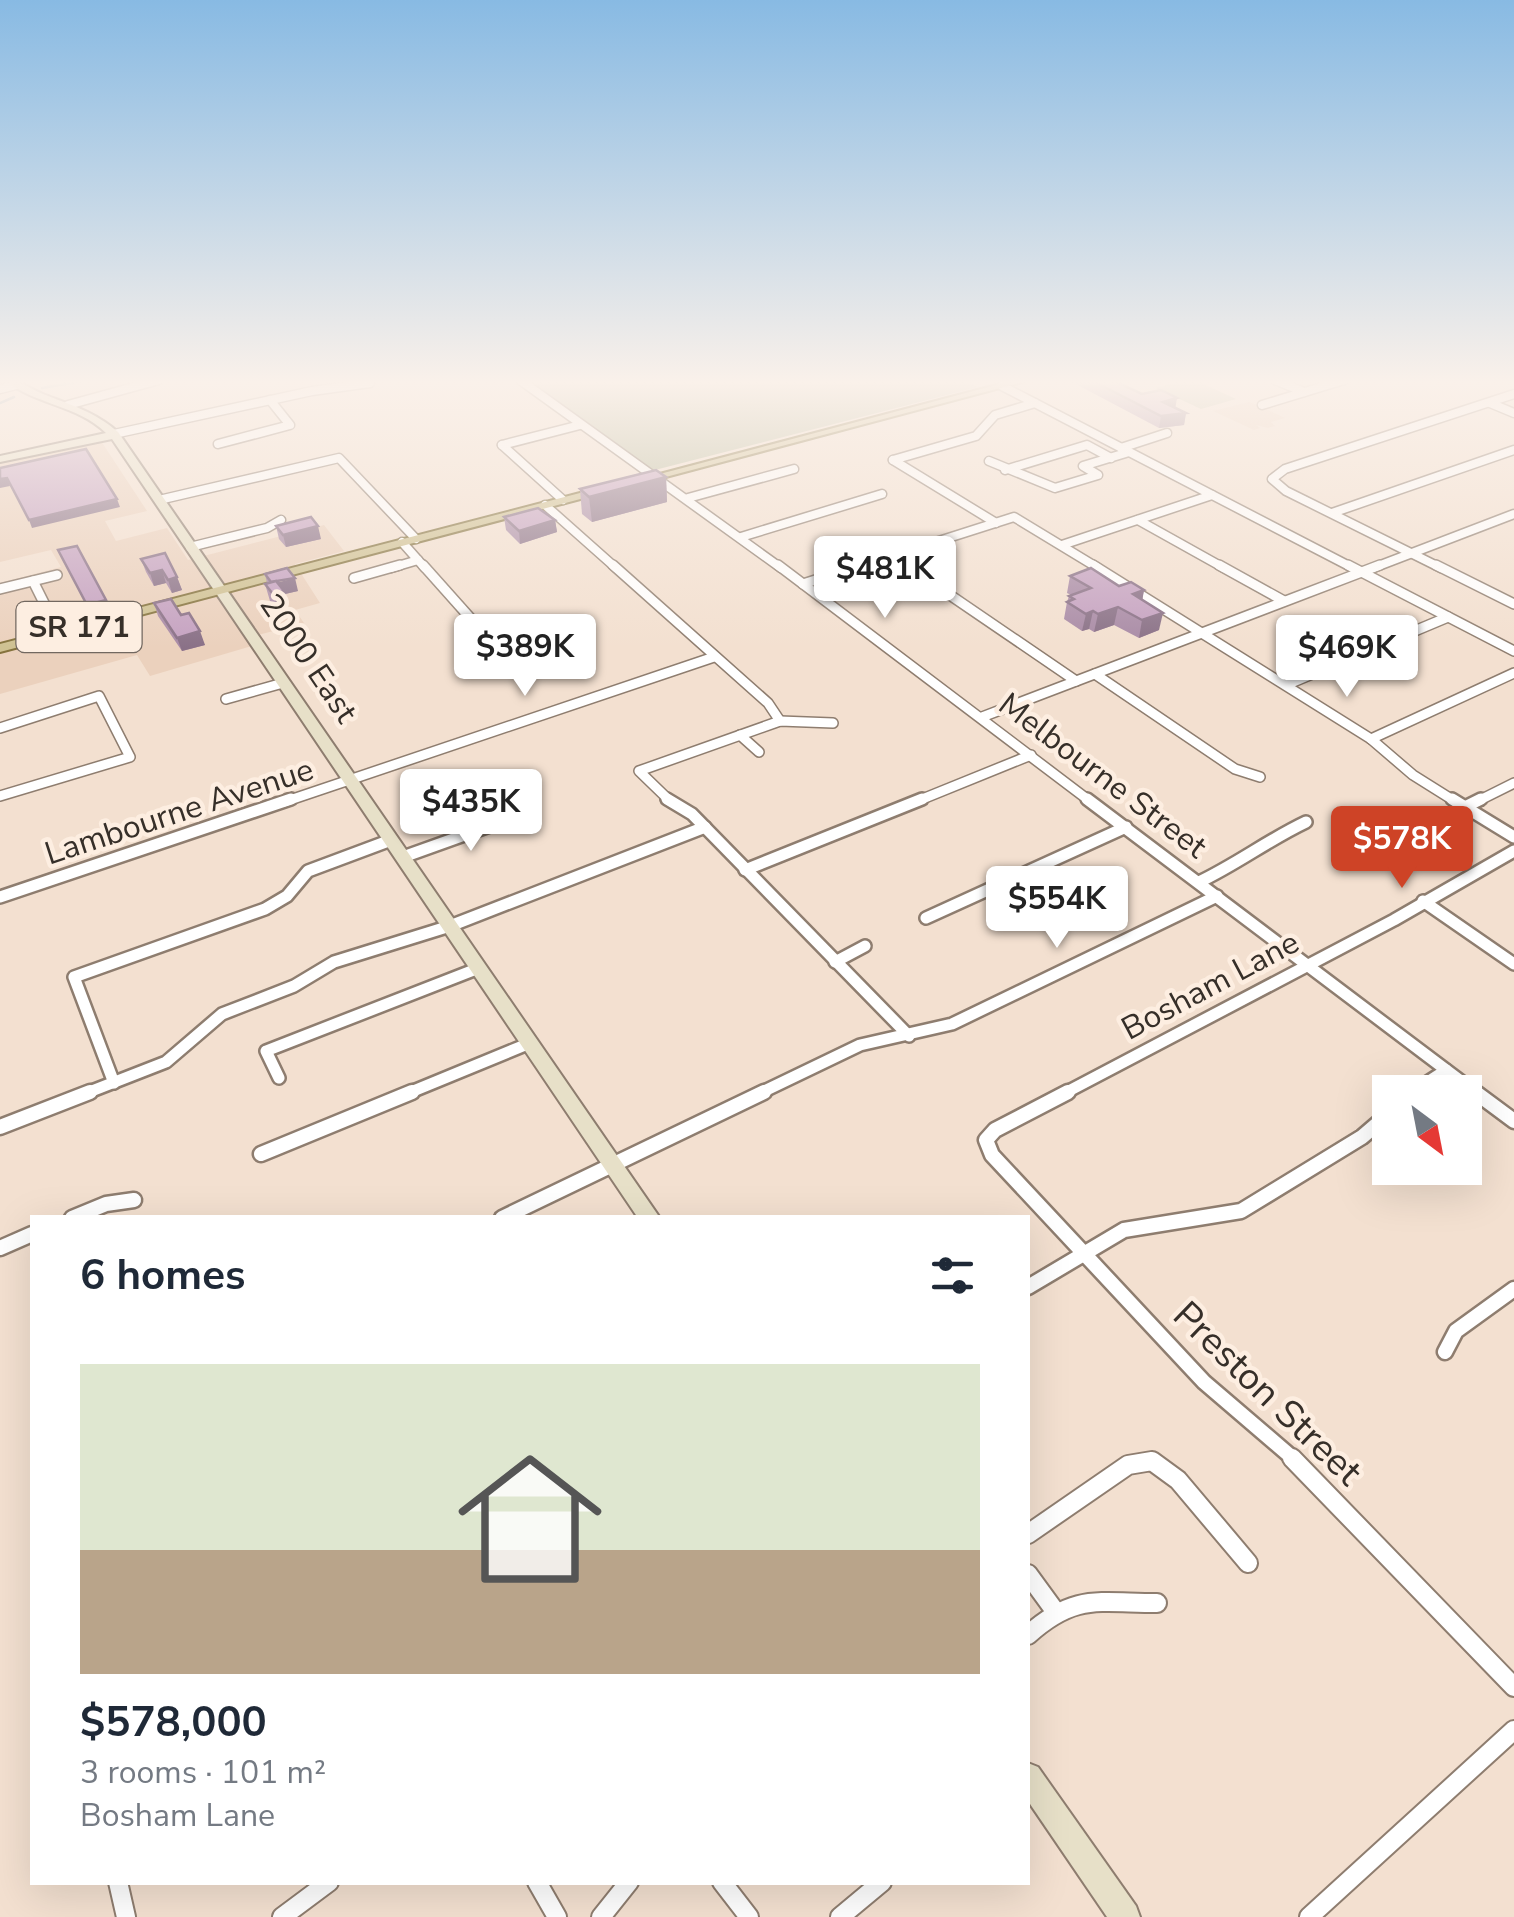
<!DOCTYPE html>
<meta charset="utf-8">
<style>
body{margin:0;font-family:"Nunito Sans",sans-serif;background:#f2f2f3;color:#1f2937;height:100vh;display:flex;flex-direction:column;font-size:38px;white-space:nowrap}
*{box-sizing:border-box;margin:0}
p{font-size:32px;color:#747a83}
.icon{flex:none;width:55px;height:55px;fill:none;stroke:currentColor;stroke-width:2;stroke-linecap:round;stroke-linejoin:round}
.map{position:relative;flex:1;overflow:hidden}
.sheet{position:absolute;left:30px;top:1215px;width:1000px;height:670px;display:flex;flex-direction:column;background:#fff;border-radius:0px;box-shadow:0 10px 40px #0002}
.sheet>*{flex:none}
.needle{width:65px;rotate:148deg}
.fabs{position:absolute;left:1372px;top:1075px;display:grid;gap:20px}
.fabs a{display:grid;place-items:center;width:110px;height:110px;border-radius:0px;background:#fff;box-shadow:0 10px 40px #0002;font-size:50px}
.price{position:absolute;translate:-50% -85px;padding:0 22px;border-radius:10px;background:#fff;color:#222;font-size:32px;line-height:65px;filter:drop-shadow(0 2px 5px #0008)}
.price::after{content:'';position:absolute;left:50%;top:60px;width:30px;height:22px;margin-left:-15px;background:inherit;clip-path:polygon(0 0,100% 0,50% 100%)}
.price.active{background:#ce4326;color:#fff}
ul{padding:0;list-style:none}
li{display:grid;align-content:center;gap:20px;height:530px;padding:0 50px}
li+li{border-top:2px solid #e0e1e3}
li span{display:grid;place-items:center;height:310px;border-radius:0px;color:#555}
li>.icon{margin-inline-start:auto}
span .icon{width:180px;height:180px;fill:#fffc;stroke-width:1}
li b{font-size:42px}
h2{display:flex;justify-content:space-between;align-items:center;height:120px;padding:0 50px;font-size:42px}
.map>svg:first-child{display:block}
.built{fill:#ebd1bd}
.green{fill:#babda0}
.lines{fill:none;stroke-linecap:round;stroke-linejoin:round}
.stream{stroke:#7b96a6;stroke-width:2.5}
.street-far4-casing{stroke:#8e7d6f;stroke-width:11}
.street-far3-casing{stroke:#8e7d6f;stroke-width:12}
.street-far2-casing{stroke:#8e7d6f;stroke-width:16}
.street-far1-casing{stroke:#8e7d6f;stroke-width:19}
.street-casing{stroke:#8e7d6f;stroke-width:22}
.secondary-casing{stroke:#8e7d6f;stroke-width:4}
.primary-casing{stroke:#85733e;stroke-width:4}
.street-far4{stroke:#fff;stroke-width:8}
.street-far3{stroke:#fff;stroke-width:9}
.street-far2{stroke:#fff;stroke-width:11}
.street-far1{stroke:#fff;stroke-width:14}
.street{stroke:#fff;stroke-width:18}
.secondary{fill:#e7e0c8;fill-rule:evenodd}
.primary{fill:#cfc192;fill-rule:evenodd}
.wall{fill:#a98ba6}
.shaded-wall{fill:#8a7187}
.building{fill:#c5a2c1;stroke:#8a7187;stroke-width:2.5}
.labels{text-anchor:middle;stroke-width:9;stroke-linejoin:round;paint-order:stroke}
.shield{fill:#fdeee1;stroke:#726860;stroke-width:2.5}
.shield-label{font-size:30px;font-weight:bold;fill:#362f29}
.street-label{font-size:32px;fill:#362f29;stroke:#fdeee1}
.near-street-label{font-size:38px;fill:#362f29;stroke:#fdeee1}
</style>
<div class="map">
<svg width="1514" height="1917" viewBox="0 0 1514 1917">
<rect width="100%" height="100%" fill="#f3e0d0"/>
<!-- built -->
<g class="built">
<polygon points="1249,402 1255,404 1285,418 1271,422 1275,426 1268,428 1256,425 1260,428 1254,430 1213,411"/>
<polygon points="101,441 147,511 105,521 116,541 167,528 188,560 324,525 344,551 295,564 320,603 295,610 304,623 258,635 262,643 150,676 137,655 0,694 0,583 61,567 51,550 0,562 0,463"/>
</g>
<!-- green -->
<g class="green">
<polygon points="525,380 964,380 978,387 651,471"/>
<polygon points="1185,380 1195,380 1236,399 1201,409 1156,388"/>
</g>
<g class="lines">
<!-- stream -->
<g class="stream">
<polyline points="42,388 89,380"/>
<polyline points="0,403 14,397"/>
</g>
<!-- street-far4 casing -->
<g class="street-far4-casing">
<g id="street-far4">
<polyline points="520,380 781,568"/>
<polyline points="1275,380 1304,392"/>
<polyline points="1002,386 1353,568"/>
<polyline points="0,389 16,385"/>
<polyline points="1490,403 1514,413"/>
<polyline points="68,405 159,380"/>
<polyline points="1262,405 1344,380"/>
<polyline points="114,434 312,391 370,383"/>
<polyline points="218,444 290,425 270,400"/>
<polyline points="502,445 563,500"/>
<polyline points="502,445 580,425"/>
<polyline points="1121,448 1167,433"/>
<polyline points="893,460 976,436 995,415 1035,403"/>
<polyline points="893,460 996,523"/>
<polyline points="989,461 1055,488 1098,475 1083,466 1129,452"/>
<polyline points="1005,470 1087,445 1111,458"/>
<polyline points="688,498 794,469"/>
<polyline points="159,500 339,458 416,539"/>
<polyline points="545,505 616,568"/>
<polyline points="1332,513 1514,450"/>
<polyline points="1138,520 1224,568"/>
<polyline points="741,537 882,494"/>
<polyline points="402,542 425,568"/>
<polyline points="1062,545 1212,495"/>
<polyline points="190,547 267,528 281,520"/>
<polyline points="892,556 909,568"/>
<polyline points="391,568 418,560"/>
<polyline points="854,568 1014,517 1098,568"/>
<polyline points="1373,568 1514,514"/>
<polyline points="1441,568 1286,491 1272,479 1285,469 1514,394"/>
</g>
</g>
<!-- street-far3 casing -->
<g class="street-far3-casing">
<g id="street-far3">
<polyline points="423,565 513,666"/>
<polyline points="613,565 768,703 780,721"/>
<polyline points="778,565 1091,802"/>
<polyline points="906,565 1076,681"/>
<polyline points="1093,565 1371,739 1413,775 1456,802"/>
<polyline points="1219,565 1284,601"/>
<polyline points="1348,565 1514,651"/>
<polyline points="1436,565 1514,604"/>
<polyline points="354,578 400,565"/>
<polyline points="33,581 59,633"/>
<polyline points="803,584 862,565"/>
<polyline points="0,589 57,575"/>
<polyline points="1095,674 1235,769 1260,777"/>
<polyline points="1286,685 1448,617"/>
<polyline points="226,699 283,683"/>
<polyline points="982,717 1380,565"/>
<polyline points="0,728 99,696 130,757 0,796"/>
<polyline points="740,735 759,752"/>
<polyline points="1371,739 1514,673"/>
<polyline points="284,802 714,657"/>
<polyline points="671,802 639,771 780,721 833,723"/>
<polyline points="915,802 1031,755"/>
<polyline points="1476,802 1514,783"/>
</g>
</g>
<!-- street-far2 casing -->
<g class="street-far2-casing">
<g id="street-far2">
<polyline points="667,799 692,814 909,1036"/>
<polyline points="1087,799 1478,1094"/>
<polyline points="1452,799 1514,837"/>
<polyline points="1465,807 1481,799"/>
<polyline points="403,857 526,813"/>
<polyline points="745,870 922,799"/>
<path d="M1199,882C1237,864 1268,840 1306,822"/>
<polyline points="0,897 291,799"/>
<polyline points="1423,901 1514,964"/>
<polyline points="926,918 1126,827"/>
<polyline points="835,962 865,946"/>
<polyline points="279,1078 266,1051 479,968"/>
<polyline points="114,1083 74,977 265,909 287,896 308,871 391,840"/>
<polyline points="1412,1092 1446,1070"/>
<polyline points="84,1094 166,1062 222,1014 294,986 334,962 450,926 705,827"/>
<polyline points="406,1094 530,1043"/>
<polyline points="758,1094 860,1045 952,1024 1217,896"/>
<polyline points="1063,1094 1394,920 1514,851"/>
</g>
</g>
<!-- street-far1 casing -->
<g class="street-far1-casing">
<g id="street-far1">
<polyline points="1068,1092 995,1130 986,1140 992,1155 1204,1382 1295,1460"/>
<polyline points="1475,1092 1514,1121"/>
<polyline points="0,1127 90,1092"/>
<polyline points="261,1154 412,1092"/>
<polyline points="72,1218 106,1204 134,1200"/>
<polyline points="502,1218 764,1092"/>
<polyline points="0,1248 32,1234"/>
<polyline points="1028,1287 1124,1230 1241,1211 1362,1137 1390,1113"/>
<polyline points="1445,1352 1456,1331 1514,1289"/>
</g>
</g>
<!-- street casing -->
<g class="street-casing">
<g id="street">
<polyline points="1292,1458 1514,1687"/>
<polyline points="1028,1534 1128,1465 1152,1461 1178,1480 1248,1563"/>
<polyline points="1028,1574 1055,1611"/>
<path d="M1028,1635C1075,1593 1098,1603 1157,1603"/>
<polyline points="118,1882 126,1917"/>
<polyline points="537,1882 557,1917"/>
<polyline points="722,1882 749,1917"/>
<polyline points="282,1917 329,1882"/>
<polyline points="601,1917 629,1882"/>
<polyline points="840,1917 882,1882"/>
<polyline points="1309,1917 1514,1730"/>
</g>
</g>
<!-- secondary casing -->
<g class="secondary-casing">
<g id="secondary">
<path d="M5,380C19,379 30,389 43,394C71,405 95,412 118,432L660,1218H638L112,439L0,462V456L106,433C78,405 35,405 5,380Z"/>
<polygon points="1028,1763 1038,1767 1136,1906 1140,1917 1107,1917 1028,1801"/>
</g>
</g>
<!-- primary casing -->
<g class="primary-casing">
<g id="primary">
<polygon points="1015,380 1030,380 647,482 637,480"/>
<polygon points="603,487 609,490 607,492 0,652 0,644"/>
</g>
</g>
<!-- street-far4 -->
<use href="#street-far4" class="street-far4"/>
<!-- street-far3 -->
<use href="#street-far3" class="street-far3"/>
<!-- street-far2 -->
<use href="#street-far2" class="street-far2"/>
<!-- street-far1 -->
<use href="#street-far1" class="street-far1"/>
<!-- street -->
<use href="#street" class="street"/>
<!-- secondary -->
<use href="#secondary" class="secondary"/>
<!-- primary -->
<use href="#primary" class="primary"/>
</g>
<!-- wall -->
<g class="wall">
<polygon points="1073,380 1118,380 1114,381 1186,413 1184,425 1159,428 1072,382"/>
<polygon points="666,477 667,502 592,522 582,514 580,489"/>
<polygon points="504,517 555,520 557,532 520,544 506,530"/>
<polygon points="276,526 321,539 286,547 279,539"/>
<polygon points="141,559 177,577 182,590 172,593 166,583 154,586 146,572"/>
<polygon points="265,574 298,591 285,594 288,609 278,612 270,601 265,584 267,583"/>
<polygon points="1070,576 1144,590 1142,600 1159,630 1139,638 1114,625 1094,632 1089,629 1082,631 1064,619 1067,602 1069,596 1071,595 1067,593"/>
<polygon points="154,603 181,615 205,645 182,651 158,616"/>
</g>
<!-- shaded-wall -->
<g class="shaded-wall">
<polygon points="1177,398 1175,410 1163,402"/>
<polygon points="1186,413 1184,425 1159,428 1161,416"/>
<polygon points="666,477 667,502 592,522 589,497"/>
<polygon points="7,478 10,486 0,488 0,479"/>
<polygon points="117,499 120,507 32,528 29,520"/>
<polygon points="555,520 557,532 520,544 519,531"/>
<polygon points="318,526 321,539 286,547 283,535"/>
<polygon points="162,570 166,583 154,586 150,573"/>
<polygon points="177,577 182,590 172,593 168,580"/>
<polygon points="295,578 298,591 285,594 288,609 278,612 272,584"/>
<polygon points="1144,590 1141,608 1133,594"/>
<polygon points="106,600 109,608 90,613 87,605"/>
<polygon points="1118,607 1114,625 1094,632 1098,614"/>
<polygon points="1093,611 1089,629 1082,631 1086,614"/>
<polygon points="1163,613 1159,630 1139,638 1142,620"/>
<polygon points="200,631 205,645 182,651 177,638"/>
</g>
<!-- building -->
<g class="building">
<polygon points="1091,380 1112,380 1142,394 1161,390 1177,398 1163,402 1186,413 1161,416"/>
<polygon points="86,449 117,499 29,520 7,478 0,479 0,468"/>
<polygon points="656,470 666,477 589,497 580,489"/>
<polygon points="538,508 555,520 519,531 504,517"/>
<polygon points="311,517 318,526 283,535 276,526"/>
<polygon points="77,546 106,600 87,605 58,550"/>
<polygon points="165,553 177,577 168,580 162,570 150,573 141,559"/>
<polygon points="287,568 295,578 271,582 265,574"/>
<polygon points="1091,568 1119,586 1131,582 1144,590 1133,594 1163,613 1142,620 1118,607 1098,614 1093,611 1086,614 1067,602 1074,599 1069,596 1091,588 1070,576"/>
<polygon points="276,581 284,591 273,594 265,584"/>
<polygon points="171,599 181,615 189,613 200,631 177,638 154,603"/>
</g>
<!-- sky -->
<linearGradient id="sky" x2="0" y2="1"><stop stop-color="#88bae3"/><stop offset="0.59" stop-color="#faf1ea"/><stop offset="1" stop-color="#faf1ea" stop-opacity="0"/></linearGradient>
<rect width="1514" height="648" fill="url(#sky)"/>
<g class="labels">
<!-- shield labels -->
<rect class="shield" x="16.5" y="602" width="125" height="50" rx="8"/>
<g class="shield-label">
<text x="79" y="637">SR 171</text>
</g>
<!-- street labels -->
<g class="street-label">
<text transform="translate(309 658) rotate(56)" y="11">2000 East</text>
<text transform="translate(1103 775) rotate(37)" y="11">Melbourne Street</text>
<text transform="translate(179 811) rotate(-18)" y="11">Lambourne Avenue</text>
<text transform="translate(1210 985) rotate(-28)" y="11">Bosham Lane</text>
</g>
<!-- near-street labels -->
<g class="near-street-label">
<text transform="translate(1268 1393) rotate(44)" y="13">Preston Street</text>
</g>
</g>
</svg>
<div class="fabs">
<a><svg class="needle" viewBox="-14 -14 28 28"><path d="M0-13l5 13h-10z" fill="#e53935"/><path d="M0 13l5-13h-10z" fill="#747a83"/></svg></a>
</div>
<b class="price" style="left:885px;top:621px">$481K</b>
<b class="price" style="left:525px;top:699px">$389K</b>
<b class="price" style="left:1347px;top:700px">$469K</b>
<b class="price" style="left:471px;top:854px">$435K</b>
<b class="price active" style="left:1402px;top:891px">$578K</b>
<b class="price" style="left:1057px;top:951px">$554K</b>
<section class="sheet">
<h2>6 homes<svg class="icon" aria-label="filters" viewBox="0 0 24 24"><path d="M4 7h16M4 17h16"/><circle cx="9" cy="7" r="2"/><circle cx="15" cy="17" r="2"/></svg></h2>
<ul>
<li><span style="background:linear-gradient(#dfe7d0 60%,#b9a48a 0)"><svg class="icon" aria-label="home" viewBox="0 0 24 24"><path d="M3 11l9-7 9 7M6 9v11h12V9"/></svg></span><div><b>$578,000</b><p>3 rooms · 101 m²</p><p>Bosham Lane</p></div></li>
</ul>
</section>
</div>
